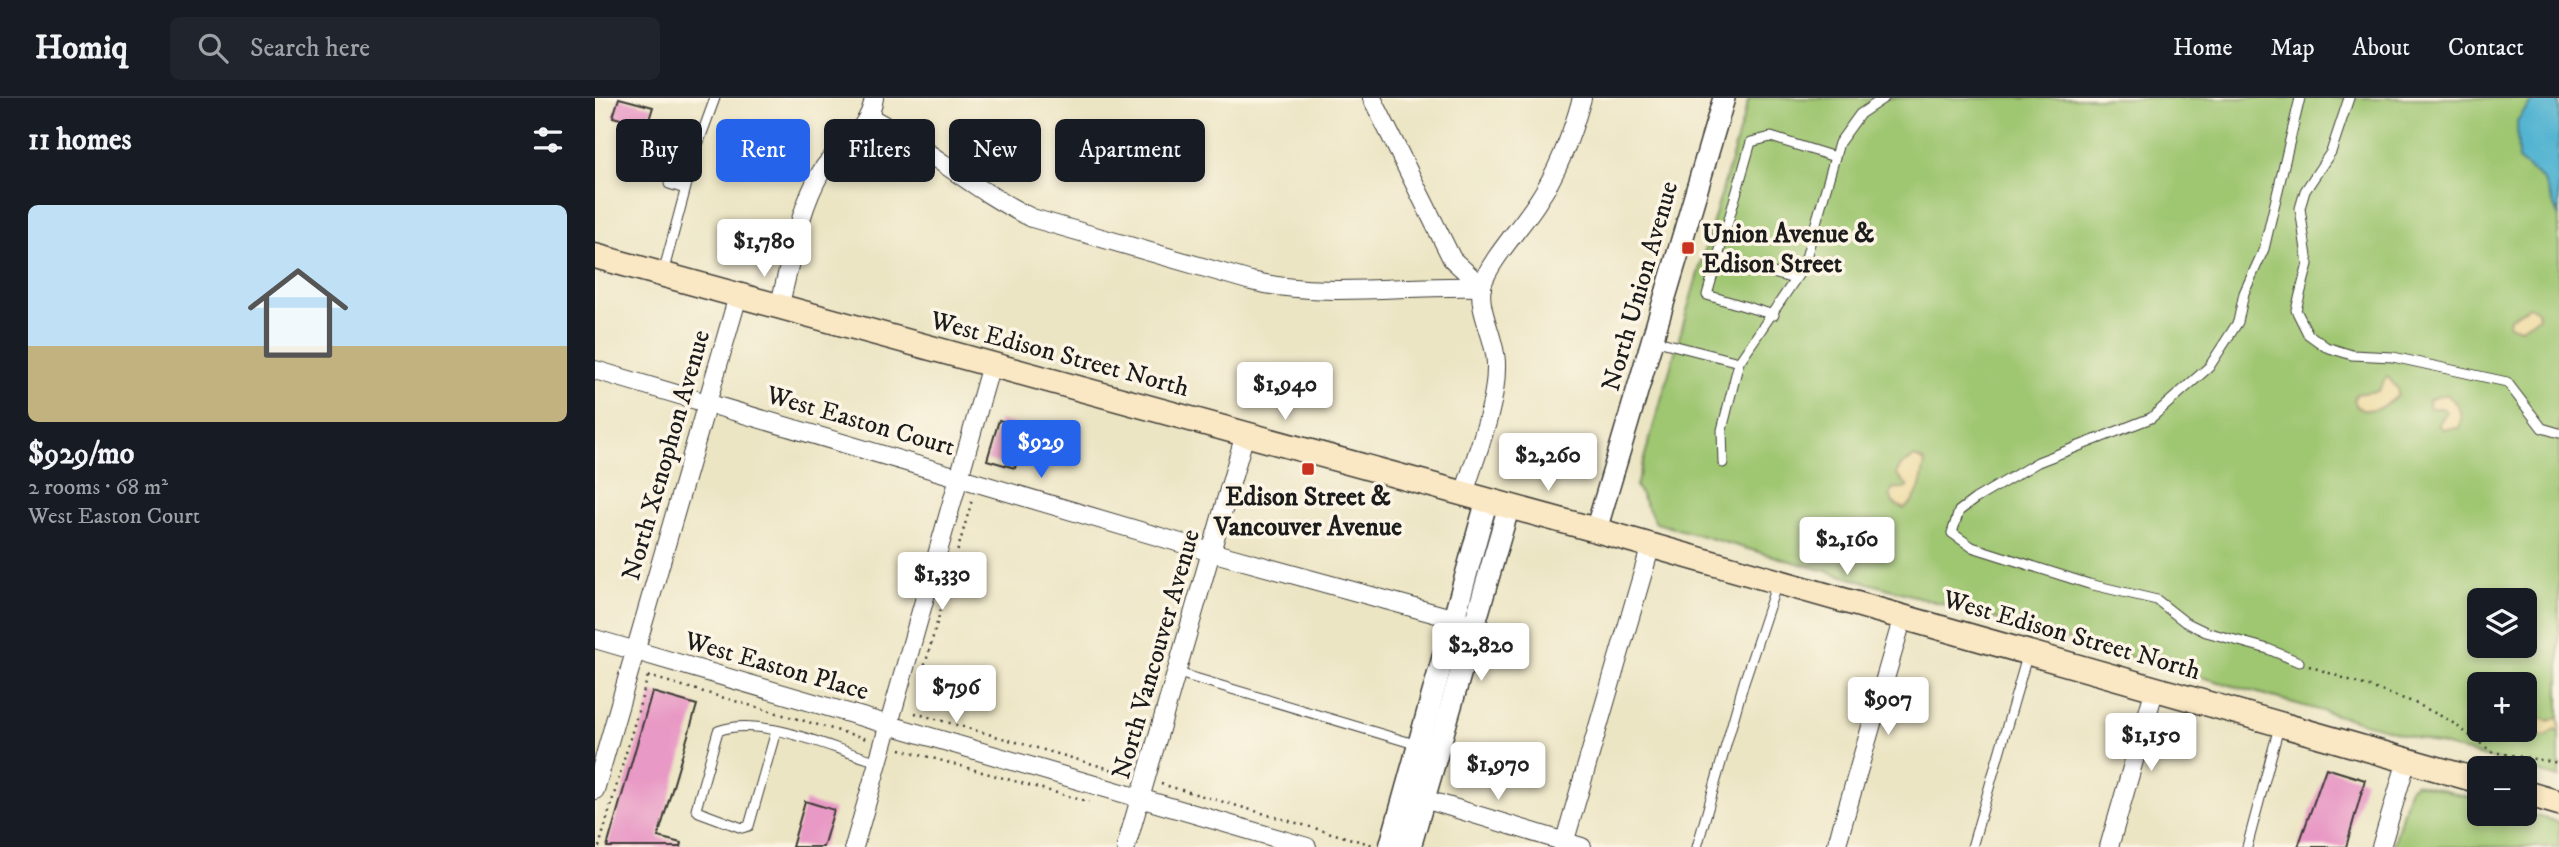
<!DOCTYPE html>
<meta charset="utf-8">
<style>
body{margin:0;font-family:"IM FELL DW Pica",serif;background:#20242c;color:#f1f3f6;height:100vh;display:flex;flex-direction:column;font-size:26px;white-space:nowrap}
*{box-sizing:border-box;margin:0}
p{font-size:23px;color:#9ea1a6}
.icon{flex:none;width:38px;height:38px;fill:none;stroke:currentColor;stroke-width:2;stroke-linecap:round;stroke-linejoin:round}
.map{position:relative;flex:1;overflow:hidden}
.side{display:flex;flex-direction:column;background:#171b24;width:595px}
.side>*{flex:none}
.hud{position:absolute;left:21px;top:21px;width:665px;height:63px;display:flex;gap:14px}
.tools{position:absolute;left:1872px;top:490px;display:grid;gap:14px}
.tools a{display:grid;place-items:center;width:70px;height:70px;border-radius:10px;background:#171b24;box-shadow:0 4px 10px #0003;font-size:35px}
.price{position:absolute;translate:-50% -60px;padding:0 16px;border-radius:7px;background:#fff;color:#222;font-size:23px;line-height:46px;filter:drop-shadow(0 2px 4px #0008)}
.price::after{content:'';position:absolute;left:50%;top:42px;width:21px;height:16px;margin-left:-10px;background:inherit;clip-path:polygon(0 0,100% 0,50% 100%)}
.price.active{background:#2563eb;color:#fff}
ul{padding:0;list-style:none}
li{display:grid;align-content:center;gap:14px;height:371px;padding:0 28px}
li span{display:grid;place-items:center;height:217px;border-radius:10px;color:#555}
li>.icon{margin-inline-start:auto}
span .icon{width:126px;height:126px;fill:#fffc;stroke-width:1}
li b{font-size:30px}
h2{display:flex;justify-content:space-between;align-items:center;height:84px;padding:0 28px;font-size:30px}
.pill{padding:0 24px;border-radius:10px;background:#171b24;box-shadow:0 4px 10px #0003;font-size:24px;line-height:63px}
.pill.active{background:#2563eb;color:#fff}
header{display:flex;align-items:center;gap:42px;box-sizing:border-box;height:98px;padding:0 35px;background:#171b24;border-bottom:2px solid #363941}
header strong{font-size:33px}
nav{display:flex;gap:38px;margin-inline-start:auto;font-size:24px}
.search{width:490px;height:63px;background:#20242c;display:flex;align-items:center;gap:18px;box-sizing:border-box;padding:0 24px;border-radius:10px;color:#9ea1a6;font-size:26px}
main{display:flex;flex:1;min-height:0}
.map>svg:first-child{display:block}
.green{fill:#9fc671;stroke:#5e7146;stroke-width:2;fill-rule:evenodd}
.sand{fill:#eeda9e;stroke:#857b5d;stroke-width:2}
.water{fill:#52b4d1;stroke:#376876;stroke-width:2}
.building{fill:#e899c5}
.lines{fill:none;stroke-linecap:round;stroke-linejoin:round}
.service-casing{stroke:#3b3a35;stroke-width:11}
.minor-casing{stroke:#3b3a35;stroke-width:20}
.tertiary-casing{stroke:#3b3a35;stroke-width:24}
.secondary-casing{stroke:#3b3a35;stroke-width:27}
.path{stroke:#3b3a35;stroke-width:2.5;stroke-dasharray:2 5;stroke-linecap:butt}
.service{stroke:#fff;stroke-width:9}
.minor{stroke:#fff;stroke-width:18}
.tertiary{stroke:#fff;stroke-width:21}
.secondary{stroke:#fae7c3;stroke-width:24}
.poi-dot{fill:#c8321e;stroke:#fcf5e5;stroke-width:2.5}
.labels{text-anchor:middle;stroke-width:7;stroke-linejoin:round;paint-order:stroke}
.poi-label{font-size:26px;font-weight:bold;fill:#1c1c1c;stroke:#fcf5e5;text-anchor:start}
.street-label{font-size:26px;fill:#1c1c1c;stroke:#fcf5e5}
</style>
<header>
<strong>Homiq</strong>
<div class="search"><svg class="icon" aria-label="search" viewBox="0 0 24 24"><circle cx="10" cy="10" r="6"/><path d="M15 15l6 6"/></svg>Search here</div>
<nav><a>Home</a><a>Map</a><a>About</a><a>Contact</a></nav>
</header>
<main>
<section class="side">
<h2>11 homes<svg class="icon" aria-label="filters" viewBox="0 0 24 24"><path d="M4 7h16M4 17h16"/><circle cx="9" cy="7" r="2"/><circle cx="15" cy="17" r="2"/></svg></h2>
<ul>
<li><span style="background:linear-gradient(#bfe0f5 65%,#c2b280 0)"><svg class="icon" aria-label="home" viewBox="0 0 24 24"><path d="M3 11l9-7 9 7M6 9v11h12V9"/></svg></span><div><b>$929/mo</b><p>2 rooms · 68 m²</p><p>West Easton Court</p></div></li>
</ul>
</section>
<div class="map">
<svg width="1964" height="749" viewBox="0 0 1964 749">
<rect width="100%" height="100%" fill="#fcf5e5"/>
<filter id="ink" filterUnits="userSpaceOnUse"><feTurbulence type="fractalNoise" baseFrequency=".0143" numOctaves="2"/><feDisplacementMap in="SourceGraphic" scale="14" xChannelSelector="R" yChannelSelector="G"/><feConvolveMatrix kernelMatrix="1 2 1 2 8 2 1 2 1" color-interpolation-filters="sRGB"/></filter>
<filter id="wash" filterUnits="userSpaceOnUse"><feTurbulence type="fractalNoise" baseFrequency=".00686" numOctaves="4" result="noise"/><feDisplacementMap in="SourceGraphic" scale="28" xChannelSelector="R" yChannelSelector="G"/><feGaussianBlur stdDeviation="1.57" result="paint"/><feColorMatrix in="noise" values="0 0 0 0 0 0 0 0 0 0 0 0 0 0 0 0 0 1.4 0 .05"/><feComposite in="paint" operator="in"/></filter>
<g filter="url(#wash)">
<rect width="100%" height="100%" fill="#ece5c4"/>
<!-- green -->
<g class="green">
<path d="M1154,0H1964V680L1061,425L1041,388ZM1885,502H1930V548H1885ZM1885,586H1930V632H1885Z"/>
<polygon points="1820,685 1885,702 1885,716 1930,715 1964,724 1964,749 1798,749 1814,692"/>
</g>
<!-- sand -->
<g class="sand">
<polygon points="1934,208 1943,213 1944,219 1924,231 1914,227 1915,220"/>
<path d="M1792,278L1802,290L1803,297C1793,308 1775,316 1762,309L1759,302L1761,296L1783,293Z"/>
<path d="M1851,296C1863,305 1869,315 1864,330L1848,331L1843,327L1852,314L1847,310H1834L1833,302Z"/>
<path d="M1320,359L1330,364C1327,382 1325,399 1309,411L1298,405L1295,396L1298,390L1310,391L1313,388L1302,377C1303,366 1312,364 1320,359Z"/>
<polygon points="1930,615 1954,623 1964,619 1964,637 1960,631 1951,639 1939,637 1937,629 1930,634 1924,632 1930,632"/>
</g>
<!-- water -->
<polygon class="water" points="1939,0 1964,0 1964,119 1948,82 1923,62 1922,23"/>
<g id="blocks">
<!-- building -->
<g class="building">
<polygon points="24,0 58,9 52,28 18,19"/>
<polygon points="404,322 432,330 420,370 392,362"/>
<polygon points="57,594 102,607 63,739 86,745 85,749 12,749"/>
<polygon points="1731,670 1770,682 1751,749 1703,749"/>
<polygon points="210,703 239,712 228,749 197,749"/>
</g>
</g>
</g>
<g filter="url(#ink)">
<use href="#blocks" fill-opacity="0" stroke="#3b3a35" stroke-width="2"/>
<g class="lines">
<!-- service casing -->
<g class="service-casing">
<g id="service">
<polyline points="1754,0 1736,54 1710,93 1705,110 1713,166 1701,212 1713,236 1731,249 1757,257 1798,259 1912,284 1947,330 1964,335"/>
<polyline points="51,35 101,52"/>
<polyline points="74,86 90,91"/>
<polyline points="1123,159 1156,44 1176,39 1240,59"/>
<polyline points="68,175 101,52 120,0"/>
<polyline points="1179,217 1112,197 1123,159 1199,181"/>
<polyline points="1058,242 1144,264 1208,170 1244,45 1265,16 1289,0"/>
<polyline points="1128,365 1127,332 1144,264"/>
<polyline points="1704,564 1673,551 1611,534 1590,524 1562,502 1494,486 1377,449 1357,435 1364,413 1380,401 1443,364 1556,320 1614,269 1643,224 1649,195 1669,151 1705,0"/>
<polyline points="580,574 823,647"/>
<path d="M181,633L154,728L147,730L104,714L101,711L123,633C168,616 238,652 284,664"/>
<polyline points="1102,749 1149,584 1182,485"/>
<polyline points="1377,749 1433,555"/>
<polyline points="1652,749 1684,629"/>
</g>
</g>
<!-- minor casing -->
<g class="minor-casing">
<g id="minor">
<polyline points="777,0 857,161 887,189"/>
<path d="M274,19C331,48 379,93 437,120L656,183C733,201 809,186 887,189"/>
<path d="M184,209C196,165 203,113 226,74C243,46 274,35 279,0"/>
<polyline points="0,272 616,454 871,524"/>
<path d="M869,396C881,355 902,309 901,266C901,240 882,213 887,188C893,164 929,126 943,103C964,72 977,36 987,0"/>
<polyline points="0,541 712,749"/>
<polyline points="0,692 143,198"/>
<polyline points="816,697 987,749"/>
<polyline points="259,749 396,267"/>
<polyline points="531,749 650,336"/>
<polyline points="968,749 1056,447"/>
<polyline points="1241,749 1308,519"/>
<polyline points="1514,749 1560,590"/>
<polyline points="1786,749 1812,662"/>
</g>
</g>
<!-- tertiary casing -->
<g class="tertiary-casing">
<g id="tertiary">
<polyline points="1001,432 1129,0"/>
<polyline points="795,749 892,402"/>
<polyline points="815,749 914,408"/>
</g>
</g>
<!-- secondary casing -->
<g class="secondary-casing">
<g id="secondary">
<polyline points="0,158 1001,432 1885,683"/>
<polyline points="1930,695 1964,705"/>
</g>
</g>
<!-- path -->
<g class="path">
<polyline points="1714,568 1818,604 1854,622 1897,654 1964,665"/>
<polyline points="328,574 377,402"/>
<polyline points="53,578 272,641"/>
<polyline points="320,615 536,677"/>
<polyline points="305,651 494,704"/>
<polyline points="566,686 778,747"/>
<polyline points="4,749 53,578"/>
</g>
<!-- service -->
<use href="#service" class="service"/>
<!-- minor -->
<use href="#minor" class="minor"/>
<!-- tertiary -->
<use href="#tertiary" class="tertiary"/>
<!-- secondary -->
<use href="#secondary" class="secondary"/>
</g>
</g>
<!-- markers -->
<g class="poi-dot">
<rect x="1086" y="143" width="14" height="14" rx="3.5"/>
<rect x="706" y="364" width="14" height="14" rx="3.5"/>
</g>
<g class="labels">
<!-- poi labels -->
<g class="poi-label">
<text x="1107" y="144">Union Avenue &amp;<tspan x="1107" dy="30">Edison Street</tspan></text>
<text x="713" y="407" text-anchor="middle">Edison Street &amp;<tspan x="713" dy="30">Vancouver Avenue</tspan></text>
</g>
<!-- street labels -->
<g class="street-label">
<text transform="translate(1044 188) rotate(-74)" y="9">North Union Avenue</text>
<text transform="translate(465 255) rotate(15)" y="9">West Edison Street North</text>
<text transform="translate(266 322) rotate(16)" y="9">West Easton Court</text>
<text transform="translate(70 357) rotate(-74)" y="9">North Xenophon Avenue</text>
<text transform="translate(1477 536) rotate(16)" y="9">West Edison Street North</text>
<text transform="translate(560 556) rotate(-74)" y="9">North Vancouver Avenue</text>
<text transform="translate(182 567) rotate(16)" y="9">West Easton Place</text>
</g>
</g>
</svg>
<div class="tools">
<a><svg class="icon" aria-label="layers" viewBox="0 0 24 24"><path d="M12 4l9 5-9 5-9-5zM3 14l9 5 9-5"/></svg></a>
<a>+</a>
<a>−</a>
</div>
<b class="price" style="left:169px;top:181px">$1,780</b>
<b class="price" style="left:690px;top:324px">$1,940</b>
<b class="price active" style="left:446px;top:382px">$929</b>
<b class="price" style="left:953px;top:395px">$2,260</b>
<b class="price" style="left:1252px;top:479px">$2,160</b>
<b class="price" style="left:347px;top:514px">$1,330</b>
<b class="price" style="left:886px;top:585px">$2,820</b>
<b class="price" style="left:361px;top:627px">$796</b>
<b class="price" style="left:1293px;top:639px">$907</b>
<b class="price" style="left:1556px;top:675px">$1,150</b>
<b class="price" style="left:903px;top:704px">$1,970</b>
<div class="hud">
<a class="pill">Buy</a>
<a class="pill active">Rent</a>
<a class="pill">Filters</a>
<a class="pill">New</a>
<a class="pill">Apartment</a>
</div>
</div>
</main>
